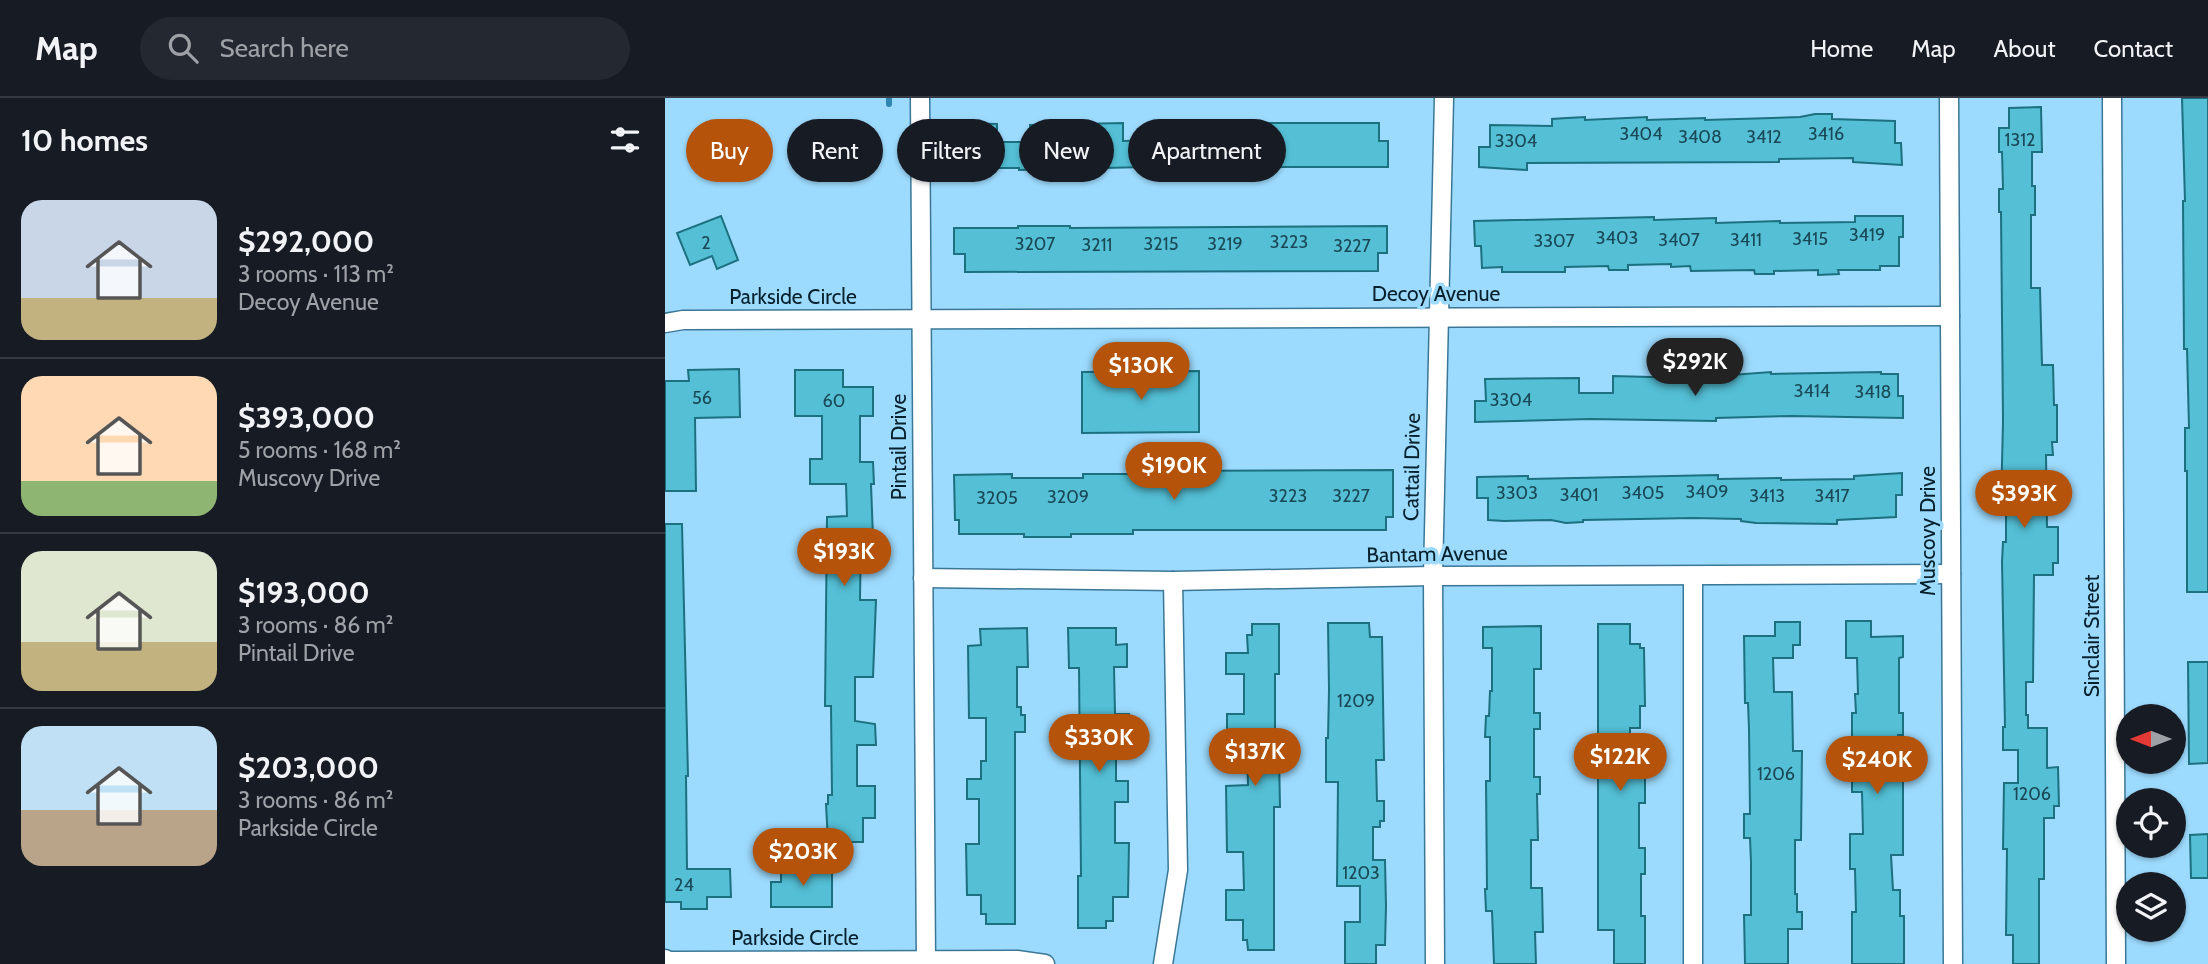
<!DOCTYPE html>
<meta charset="utf-8">
<style>
body{margin:0;font-family:Cabin,sans-serif;background:#242831;color:#f1f3f6;height:100vh;display:flex;flex-direction:column;font-size:26px;white-space:nowrap}
*{box-sizing:border-box;margin:0}
p{font-size:23px;color:#9ea1a6}
.icon{flex:none;width:38px;height:38px;fill:none;stroke:currentColor;stroke-width:2;stroke-linecap:round;stroke-linejoin:round}
.map{position:relative;flex:1;overflow:hidden}
.drawer{display:flex;flex-direction:column;background:#171b24;width:665px}
.drawer>*{flex:none}
.hud{position:absolute;left:21px;top:21px;width:665px;height:63px;display:flex;gap:14px}
.needle{width:46px;rotate:270deg}
.tools{position:absolute;left:1451px;top:606px;display:grid;gap:14px}
.tools a{display:grid;place-items:center;width:70px;height:70px;border-radius:50%;background:#171b24;box-shadow:0 2px 5px #0004;font-size:35px}
.price{position:absolute;translate:-50% -60px;padding:0 16px;border-radius:24px;background:#b45309;color:#fff;font-size:23px;line-height:46px;filter:drop-shadow(0 2px 4px #0008)}
.price::after{content:'';position:absolute;left:50%;top:42px;width:21px;height:16px;margin-left:-10px;background:inherit;clip-path:polygon(0 0,100% 0,50% 100%)}
.price.on{background:#222;color:#fff}
ul{padding:0;list-style:none}
li{display:flex;align-items:center;gap:21px;height:175px;padding:0 21px}
li+li{border-top:2px solid #363941}
li span{display:grid;place-items:center;flex:none;width:196px;height:140px;border-radius:21px;color:#555}
li>.icon{margin-inline-start:auto}
span .icon{width:84px;height:84px;fill:#fffc;stroke-width:1}
li b{font-size:30px}
h2{display:flex;justify-content:space-between;align-items:center;height:84px;padding:0 21px;font-size:30px}
.pill{padding:0 24px;border-radius:32px;background:#171b24;box-shadow:0 2px 5px #0004;font-size:24px;line-height:63px}
.pill.on{background:#b45309;color:#fff}
header{display:flex;align-items:center;gap:42px;box-sizing:border-box;height:98px;padding:0 35px;background:#171b24;border-bottom:2px solid #363941}
header strong{font-size:33px}
nav{display:flex;gap:38px;margin-inline-start:auto;font-size:24px}
.search{width:490px;height:63px;background:#242831;display:flex;align-items:center;gap:18px;box-sizing:border-box;padding:0 24px;border-radius:38px;color:#9ea1a6;font-size:26px}
main{display:flex;flex:1;min-height:0}
.map>svg:first-child{display:block}
.lines{fill:none;stroke-linecap:round;stroke-linejoin:round}
.stream{stroke:#3086b0;stroke-width:6}
.building{fill:#54bfd5;stroke:#1c707f;stroke-width:2}
.minor-casing{stroke:#3a7796;stroke-width:21}
.minor{stroke:#fff;stroke-width:18}
.labels{text-anchor:middle;stroke-width:7;stroke-linejoin:round;paint-order:stroke}
.number-label{font-size:18px;fill:#1a4856}
.street-label{font-size:21px;fill:#06202c;stroke:#9ddbfe}
</style>
<header>
<strong>Map</strong>
<div class="search"><svg class="icon" aria-label="search" viewBox="0 0 24 24"><circle cx="10" cy="10" r="6"/><path d="M15 15l6 6"/></svg>Search here</div>
<nav><a>Home</a><a>Map</a><a>About</a><a>Contact</a></nav>
</header>
<main>
<section class="drawer">
<h2>10 homes<svg class="icon" aria-label="filters" viewBox="0 0 24 24"><path d="M4 7h16M4 17h16"/><circle cx="9" cy="7" r="2"/><circle cx="15" cy="17" r="2"/></svg></h2>
<ul>
<li><span style="background:linear-gradient(#c9d6e8 70%,#c2b280 0)"><svg class="icon" aria-label="home" viewBox="0 0 24 24"><path d="M3 11l9-7 9 7M6 9v11h12V9"/></svg></span><div><b>$292,000</b><p>3 rooms · 113 m²</p><p>Decoy Avenue</p></div></li>
<li><span style="background:linear-gradient(#ffd9b3 75%,#8fb573 0)"><svg class="icon" aria-label="home" viewBox="0 0 24 24"><path d="M3 11l9-7 9 7M6 9v11h12V9"/></svg></span><div><b>$393,000</b><p>5 rooms · 168 m²</p><p>Muscovy Drive</p></div></li>
<li><span style="background:linear-gradient(#dfe7d0 65%,#c2b280 0)"><svg class="icon" aria-label="home" viewBox="0 0 24 24"><path d="M3 11l9-7 9 7M6 9v11h12V9"/></svg></span><div><b>$193,000</b><p>3 rooms · 86 m²</p><p>Pintail Drive</p></div></li>
<li><span style="background:linear-gradient(#bfe0f5 60%,#b9a48a 0)"><svg class="icon" aria-label="home" viewBox="0 0 24 24"><path d="M3 11l9-7 9 7M6 9v11h12V9"/></svg></span><div><b>$203,000</b><p>3 rooms · 86 m²</p><p>Parkside Circle</p></div></li>
</ul>
</section>
<div class="map">
<svg width="1543" height="866" viewBox="0 0 1543 866">
<rect width="100%" height="100%" fill="#9ddbfe"/>
<g class="lines">
<!-- stream -->
<polyline class="stream" points="224,6 224,0"/>
</g>
<!-- building -->
<g class="building">
<polygon points="1517,0 1543,0 1543,494 1522,494 1522,373 1520,373 1520,330 1524,330 1522,251 1519,251 1518,103 1520,103"/>
<polygon points="1376,9 1377,54 1367,54 1367,88 1370,88 1370,117 1366,117 1366,190 1375,190 1377,267 1388,267 1389,307 1392,307 1392,344 1387,344 1388,357 1381,357 1382,429 1393,429 1393,465 1388,465 1388,477 1369,477 1368,584 1361,584 1361,617 1363,617 1363,630 1382,630 1382,670 1393,669 1394,708 1389,708 1389,720 1379,720 1379,781 1374,781 1374,866 1348,866 1348,837 1341,837 1342,751 1338,751 1339,685 1353,685 1353,652 1338,652 1338,629 1340,629 1337,464 1338,444 1341,444 1341,407 1336,407 1338,323 1336,114 1334,114 1334,91 1338,91 1337,54 1334,54 1334,30 1344,30 1344,10"/>
<polygon points="1150,16 1167,16 1167,21 1230,23 1230,45 1236,45 1237,67 1188,64 1188,60 1114,61 1114,64 862,65 862,72 814,69 814,49 825,49 825,27 887,28 887,21 902,20 920,19 920,22 982,19 982,22 1040,20 1040,22 1135,19"/>
<polygon points="300,25 332,26 332,44 365,44 365,27 458,25 458,43 490,42 490,27 554,27 554,25 714,25 714,43 723,43 723,69 531,69 531,72 480,72 480,69 354,72 354,70 290,70 290,44 300,44"/>
<polygon points="56,118 73,162 52,171 47,158 25,167 12,135"/>
<polygon points="1190,118 1238,118 1238,139 1234,139 1234,168 1215,168 1215,172 1173,172 1174,176 1153,177 1153,172 1109,173 1109,176 1090,176 1089,172 1026,173 1025,168 1006,169 1006,166 963,167 963,172 944,172 943,168 900,169 900,174 837,174 837,169 817,170 816,148 810,148 809,123 989,119 989,122 1051,120 1051,125 1115,123 1115,125 1190,124"/>
<polygon points="353,128 405,128 405,130 722,128 722,155 713,155 713,173 300,174 300,156 289,156 289,130 353,130"/>
<polygon points="74,271 75,319 30,320 31,393 0,393 0,283 24,283 23,272"/>
<polygon points="130,272 178,272 178,289 208,289 208,318 195,318 195,364 208,364 209,386 206,386 208,440 196,440 195,502 211,502 208,579 190,579 190,623 210,626 211,647 192,647 192,688 210,688 210,720 198,720 198,744 163,744 161,706 163,706 163,697 167,697 166,608 160,608 162,419 182,418 181,386 145,386 145,361 157,361 157,318 130,318"/>
<polygon points="534,273 534,334 417,335 417,274"/>
<polygon points="1106,274 1106,276 1216,274 1216,276 1233,276 1233,298 1238,298 1238,320 1126,318 1051,320 1051,323 925,321 810,324 810,303 821,303 820,281 914,280 914,295 948,295 948,278 1025,280"/>
<polygon points="728,372 728,419 721,419 721,432 468,432 468,436 406,436 406,439 359,439 359,436 294,436 294,422 290,422 289,377 347,376 347,380 418,380 418,376 480,376 480,373"/>
<polygon points="1237,375 1237,397 1231,397 1231,419 1172,422 1172,426 1091,425 1076,423 1076,421 1028,420 918,422 918,424 901,425 886,422 839,423 823,422 823,400 812,400 812,379 863,378 863,381 1053,377 1053,381 1116,380 1116,382 1189,381 1189,378"/>
<polygon points="0,426 17,426 23,678 21,678 22,771 65,771 66,799 42,799 42,811 16,811 16,804 0,804"/>
<polygon points="1181,523 1206,523 1206,539 1238,538 1238,559 1234,560 1234,615 1238,615 1238,637 1233,637 1233,681 1238,681 1238,757 1226,757 1228,792 1235,792 1235,818 1239,818 1239,866 1187,866 1187,814 1191,814 1190,771 1185,771 1185,736 1198,736 1197,694 1187,694 1187,615 1191,615 1190,596 1193,596 1192,560 1181,560"/>
<polygon points="1110,524 1135,524 1135,547 1128,547 1128,560 1108,560 1109,594 1127,594 1128,653 1137,653 1136,742 1130,742 1130,796 1132,796 1132,814 1137,814 1137,831 1123,831 1123,866 1080,866 1079,817 1086,817 1086,764 1085,740 1079,740 1079,716 1085,716 1084,631 1083,605 1080,605 1079,538 1110,538"/>
<polygon points="663,525 704,525 705,539 717,539 719,662 711,662 712,703 719,703 719,723 715,723 715,729 708,729 708,762 720,762 721,808 720,847 711,847 711,866 680,866 680,824 695,824 695,788 672,788 673,684 661,684 661,640 663,640 664,592"/>
<polygon points="587,526 614,526 614,576 610,576 610,657 614,657 615,709 609,709 609,852 583,852 582,842 578,842 578,822 561,822 561,792 579,792 578,754 562,754 561,688 583,687 582,645 562,645 562,616 579,616 579,576 561,576 561,555 583,555 582,537 587,537"/>
<polygon points="933,526 965,526 965,546 975,546 975,550 979,550 980,608 975,608 975,630 965,630 965,671 971,671 971,676 980,676 980,705 974,705 974,750 980,750 980,776 976,776 976,818 980,818 980,866 949,866 949,832 933,832"/>
<polygon points="876,528 876,571 869,571 869,615 875,615 875,631 869,631 869,679 875,679 875,696 872,696 873,742 866,742 866,790 877,790 878,834 870,834 871,866 829,866 827,813 821,813 820,791 822,791 821,683 825,683 825,639 820,639 821,618 824,618 825,593 827,593 827,550 818,550 818,529"/>
<polygon points="362,530 363,569 352,569 352,609 356,609 356,617 360,617 360,634 350,634 350,826 321,826 321,816 316,816 316,797 302,797 301,746 314,746 314,701 302,701 302,681 316,681 316,663 321,663 321,620 304,620 303,548 316,547 315,531"/>
<polygon points="403,530 451,530 451,547 462,546 462,569 449,569 450,616 464,616 464,637 451,637 451,683 463,683 463,704 450,704 450,745 464,745 463,799 448,799 448,823 441,823 441,830 413,830 413,778 416,778 414,570 404,570"/>
<polygon points="1523,564 1543,564 1543,665 1524,666"/>
<polygon points="1543,736 1543,780 1526,780 1525,737"/>
<polygon points="116,769 167,769 167,809 106,809 106,784 116,784"/>
</g>
<g class="lines">
<!-- minor casing -->
<g class="minor-casing">
<g id="minor">
<polyline points="255,0 261,866"/>
<polyline points="1284,0 1288,866"/>
<polyline points="1447,0 1451,866"/>
<polyline points="0,225 18,222 1285,218"/>
<polyline points="1028,478 1028,866"/>
<polyline points="258,480 508,483 768,478 1286,476"/>
<polyline points="0,861 4,863 352,862 380,866"/>
<polyline points="498,866 513,772 508,483"/>
<polyline points="770,866 768,478 779,0"/>
</g>
</g>
<!-- minor -->
<use href="#minor" class="minor"/>
</g>
<g class="labels">
<!-- number labels -->
<g class="number-label">
<text x="976" y="42">3404</text>
<text x="1161" y="42">3416</text>
<text x="1035" y="45">3408</text>
<text x="1099" y="45">3412</text>
<text x="1355" y="48">1312</text>
<text x="851" y="49">3304</text>
<text x="1202" y="143">3419</text>
<text x="952" y="146">3403</text>
<text x="1145" y="147">3415</text>
<text x="1014" y="148">3407</text>
<text x="1081" y="148">3411</text>
<text x="889" y="149">3307</text>
<text x="624" y="150">3223</text>
<text x="41" y="151">2</text>
<text x="370" y="152">3207</text>
<text x="496" y="152">3215</text>
<text x="560" y="152">3219</text>
<text x="432" y="153">3211</text>
<text x="687" y="154">3227</text>
<text x="1147" y="299">3414</text>
<text x="1208" y="300">3418</text>
<text x="37" y="306">56</text>
<text x="846" y="308">3304</text>
<text x="169" y="309">60</text>
<text x="1042" y="400">3409</text>
<text x="852" y="401">3303</text>
<text x="978" y="401">3405</text>
<text x="914" y="403">3401</text>
<text x="623" y="404">3223</text>
<text x="686" y="404">3227</text>
<text x="1102" y="404">3413</text>
<text x="1167" y="404">3417</text>
<text x="403" y="405">3209</text>
<text x="332" y="406">3205</text>
<text x="691" y="609">1209</text>
<text x="1111" y="682">1206</text>
<text x="1367" y="702">1206</text>
<text x="696" y="781">1203</text>
<text x="19" y="793">24</text>
</g>
<!-- street labels -->
<g class="street-label">
<text x="771" y="203">Decoy Avenue</text>
<text x="128" y="206">Parkside Circle</text>
<text transform="translate(234 349) rotate(-90)" y="7">Pintail Drive</text>
<text transform="translate(747 369) rotate(-89)" y="7">Cattail Drive</text>
<text transform="translate(1263 433) rotate(-90)" y="7">Muscovy Drive</text>
<text transform="translate(772 456) rotate(-1)" y="7">Bantam Avenue</text>
<text transform="translate(1427 538) rotate(-90)" y="7">Sinclair Street</text>
<text x="130" y="847">Parkside Circle</text>
</g>
</g>
</svg>
<div class="tools">
<a><svg class="needle" viewBox="-14 -14 28 28"><path d="M0-13l5 13h-10z" fill="#e53935"/><path d="M0 13l5-13h-10z" fill="#9ea1a6"/></svg></a>
<a><svg class="icon" aria-label="locate" viewBox="0 0 24 24"><circle cx="12" cy="12" r="6"/><path d="M12 2v4M12 18v4M2 12h4M18 12h4"/></svg></a>
<a><svg class="icon" aria-label="layers" viewBox="0 0 24 24"><path d="M12 4l9 5-9 5-9-5zM3 14l9 5 9-5"/></svg></a>
</div>
<b class="price on" style="left:1030px;top:300px">$292K</b>
<b class="price" style="left:476px;top:304px">$130K</b>
<b class="price" style="left:509px;top:404px">$190K</b>
<b class="price" style="left:1359px;top:432px">$393K</b>
<b class="price" style="left:179px;top:490px">$193K</b>
<b class="price" style="left:434px;top:676px">$330K</b>
<b class="price" style="left:590px;top:690px">$137K</b>
<b class="price" style="left:955px;top:695px">$122K</b>
<b class="price" style="left:1212px;top:698px">$240K</b>
<b class="price" style="left:138px;top:790px">$203K</b>
<div class="hud">
<a class="pill on">Buy</a>
<a class="pill">Rent</a>
<a class="pill">Filters</a>
<a class="pill">New</a>
<a class="pill">Apartment</a>
</div>
</div>
</main>
